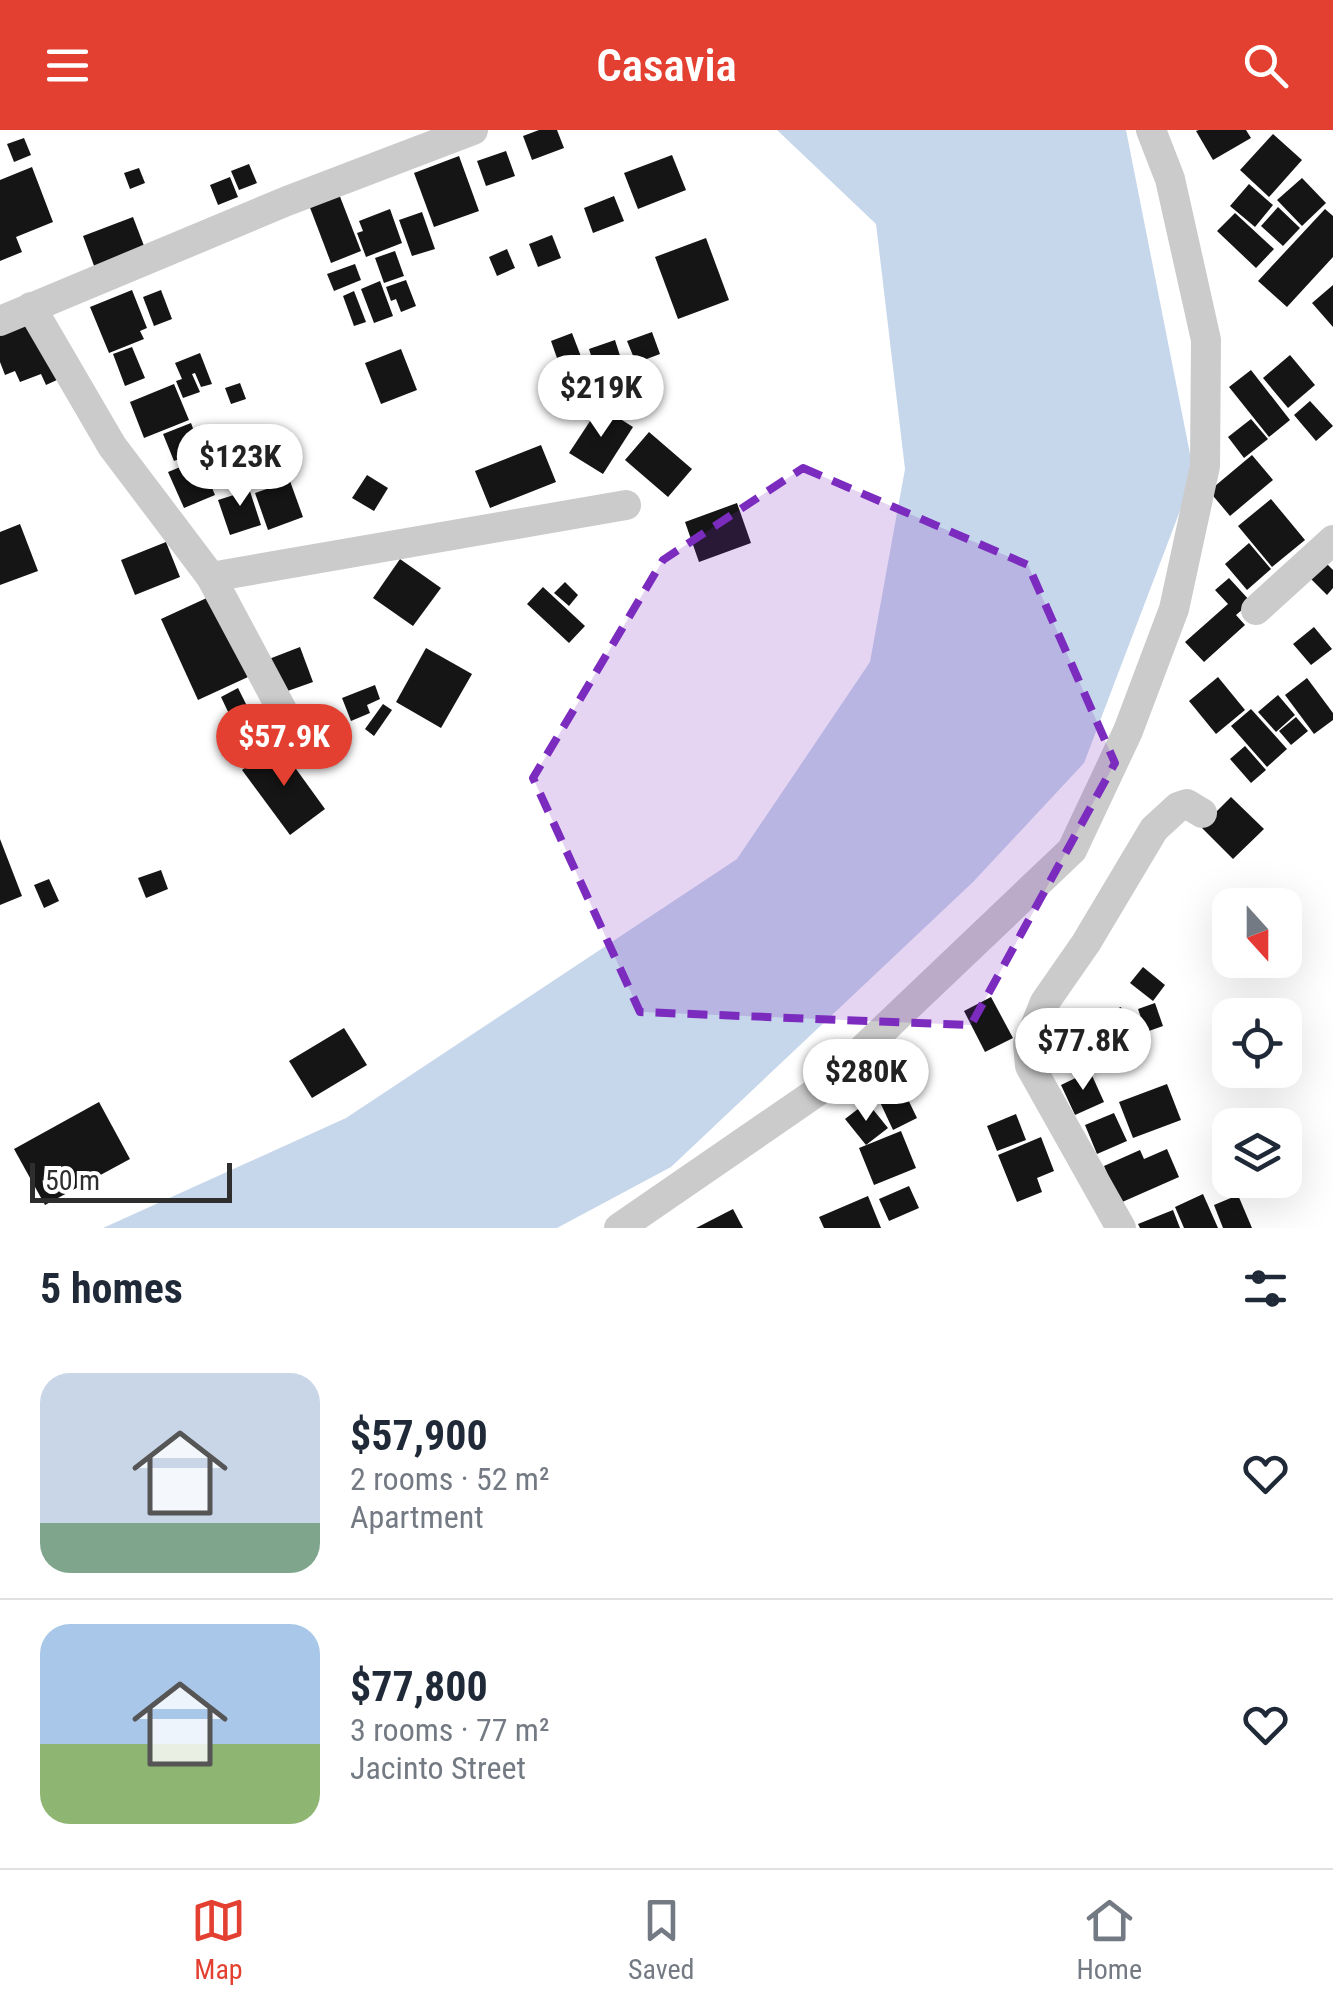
<!DOCTYPE html>
<meta charset="utf-8">
<style>
body{margin:0;font-family:"Roboto Condensed",sans-serif;background:#f2f2f3;color:#1f2937;height:100vh;display:flex;flex-direction:column;font-size:38px;white-space:nowrap}
*{box-sizing:border-box;margin:0}
p{font-size:32px;color:#747a83}
.icon{flex:none;width:55px;height:55px;fill:none;stroke:currentColor;stroke-width:2;stroke-linecap:round;stroke-linejoin:round}
.map{position:relative;height:1098px;overflow:hidden}
.sheet{display:flex;flex-direction:column;background:#fff;flex:1}
.sheet>*{flex:none}
.needle{width:65px;rotate:159deg}
.tools{position:absolute;left:1212px;top:758px;display:grid;gap:20px}
.tools a{display:grid;place-items:center;width:90px;height:90px;border-radius:20px;background:#fff;box-shadow:0 10px 40px #0002;font-size:50px}
.scale{position:absolute;left:30px;bottom:25px;width:202px;box-sizing:border-box;padding-left:10px;border:5px solid #2e2e2e;border-top:0;font-size:28px;line-height:35px;white-space:nowrap;color:#2e2e2e;-webkit-text-stroke:8px #fff;paint-order:stroke}
.price{position:absolute;translate:-50% -85px;padding:0 22px;border-radius:35px;background:#fff;color:#222;font-size:32px;line-height:65px;filter:drop-shadow(0 2px 5px #0008)}
.price::after{content:'';position:absolute;left:50%;top:60px;width:30px;height:22px;margin-left:-15px;background:inherit;clip-path:polygon(0 0,100% 0,50% 100%)}
.price.active{background:#e34031;color:#fff}
ul{padding:0;list-style:none}
li{display:flex;align-items:center;gap:30px;height:250px;padding:0 40px}
li+li{border-top:2px solid #e0e1e3}
li span{display:grid;place-items:center;flex:none;width:280px;height:200px;border-radius:30px;color:#555}
li>.icon{margin-inline-start:auto}
span .icon{width:120px;height:120px;fill:#fffc;stroke-width:1}
li b{font-size:42px}
h2{display:flex;justify-content:space-between;align-items:center;height:120px;padding:0 40px;font-size:42px}
header{display:flex;justify-content:space-between;align-items:center;height:130px;padding:0 40px;background:#e34031;color:#fff;font-size:45px;font-weight:600}
.tab-bar{display:flex;justify-content:space-around;align-items:center;height:140px;border-top:2px solid #e0e1e3;background:#fff;font-size:28px;color:#747a83}
.tab-bar a{display:grid;justify-items:center;gap:5px}
.tab-bar .active{color:#e34031}
.map>svg:first-child{display:block}
.water{fill:#c7d7eb}
.building{fill:#151515}
.lines{fill:none;stroke-linecap:round;stroke-linejoin:round}
.street{stroke:#cbcbcb;stroke-width:30}
.marked{fill:#7b2cbf;fill-opacity:0.2;stroke:#7b2cbf;stroke-width:8;stroke-dasharray:20 12;stroke-linejoin:round}
</style>
<header><svg class="icon" aria-label="menu" viewBox="0 0 24 24"><path d="M4 6h16M4 12h16M4 18h16"/></svg>Casavia<svg class="icon" aria-label="search" viewBox="0 0 24 24"><circle cx="10" cy="10" r="6"/><path d="M15 15l6 6"/></svg></header>
<div class="map">
<svg width="1333" height="1098" viewBox="0 0 1333 1098">
<rect width="100%" height="100%" fill="#fff"/>
<!-- water -->
<polygon class="water" points="777,0 1126,0 1194,344 1084,633 973,752 671,1037 557,1098 103,1098 346,988 737,729 870,532 905,339 876,94"/>
<!-- building -->
<g class="building">
<polygon points="539,0 557,0 564,18 532,30 523,6"/>
<polygon points="1199,0 1246,0 1251,8 1213,30 1196,1"/>
<polygon points="1273,4 1302,30 1269,67 1240,40"/>
<polygon points="24,8 31,25 14,32 7,14"/>
<polygon points="506,21 515,46 486,56 477,31"/>
<polygon points="672,25 686,60 638,79 624,43"/>
<polygon points="459,26 479,81 434,97 414,43"/>
<polygon points="249,34 257,53 239,60 231,41"/>
<polygon points="32,37 53,92 16,107 22,122 0,131 0,50"/>
<polygon points="139,38 145,53 130,59 124,43"/>
<polygon points="230,47 238,67 218,75 210,55"/>
<polygon points="1302,48 1326,73 1302,96 1277,70"/>
<polygon points="1249,54 1273,75 1255,97 1230,76"/>
<polygon points="339,64 361,121 331,133 309,75"/>
<polygon points="614,66 624,91 593,103 584,78"/>
<polygon points="1278,77 1300,98 1283,116 1261,96"/>
<polygon points="390,79 402,113 366,127 357,103 363,101 359,91"/>
<polygon points="1325,79 1333,86 1333,127 1287,177 1258,151"/>
<polygon points="422,82 435,119 412,126 399,90"/>
<polygon points="1235,83 1274,119 1256,138 1217,101"/>
<polygon points="133,87 146,121 96,141 83,106"/>
<polygon points="552,105 561,128 538,137 529,114"/>
<polygon points="706,108 729,170 678,189 655,127"/>
<polygon points="507,119 515,138 497,146 489,127"/>
<polygon points="395,121 404,146 384,153 375,128"/>
<polygon points="355,134 361,150 334,161 327,144"/>
<polygon points="406,150 416,176 401,182 396,169 391,171 386,157"/>
<polygon points="380,151 393,186 374,193 361,159"/>
<polygon points="1333,155 1333,197 1312,173"/>
<polygon points="132,160 147,198 140,201 144,209 109,223 90,177"/>
<polygon points="161,160 172,189 154,196 143,167"/>
<polygon points="354,161 366,192 354,196 343,166"/>
<polygon points="32,192 59,249 46,255 41,244 20,252 15,241 5,245 0,232 0,205"/>
<polygon points="652,202 660,224 636,233 627,211"/>
<polygon points="572,203 585,237 563,245 551,211"/>
<polygon points="615,210 622,232 596,241 589,219"/>
<polygon points="132,217 145,248 125,256 113,224"/>
<polygon points="401,219 417,260 381,274 365,233"/>
<polygon points="200,223 212,254 201,257 195,243 192,244 200,262 183,268 176,251 182,249 175,233"/>
<polygon points="1290,225 1315,255 1288,278 1263,248"/>
<polygon points="1251,240 1290,290 1269,307 1229,257"/>
<polygon points="240,253 246,269 231,274 225,258"/>
<polygon points="174,254 189,290 144,308 130,272"/>
<polygon points="1310,271 1333,296 1316,311 1294,285"/>
<polygon points="600,276 633,297 603,344 569,323"/>
<polygon points="1251,289 1268,309 1244,328 1228,307"/>
<polygon points="191,293 201,320 174,331 163,304"/>
<polygon points="215,297 221,312 204,318 199,303"/>
<polygon points="649,302 692,339 668,367 625,330"/>
<polygon points="541,315 556,352 490,378 475,341"/>
<polygon points="213,320 226,352 215,356 202,325"/>
<polygon points="1252,325 1273,350 1230,386 1209,361"/>
<polygon points="200,329 215,365 184,378 168,342"/>
<polygon points="367,345 388,358 374,381 352,368"/>
<polygon points="246,349 261,395 230,405 218,370 237,364 233,353"/>
<polygon points="290,351 303,387 268,400 255,363"/>
<polygon points="1271,369 1305,410 1272,437 1238,396"/>
<polygon points="737,373 751,413 699,432 685,392"/>
<polygon points="20,394 38,441 0,455 0,402"/>
<polygon points="166,412 180,447 135,465 121,430"/>
<polygon points="1249,413 1271,439 1247,460 1225,434"/>
<polygon points="400,429 441,458 413,496 373,468"/>
<polygon points="1326,433 1333,440 1333,458 1327,465 1310,448"/>
<polygon points="1229,448 1251,472 1236,485 1245,495 1204,532 1185,512 1228,474 1215,460"/>
<polygon points="565,452 578,465 569,476 554,463"/>
<polygon points="543,457 585,496 569,513 527,474"/>
<polygon points="211,466 248,547 198,570 161,489"/>
<polygon points="1314,497 1332,519 1311,535 1293,514"/>
<polygon points="300,517 313,552 282,563 269,529"/>
<polygon points="426,518 472,544 441,598 396,572"/>
<polygon points="1218,547 1245,580 1216,604 1189,571"/>
<polygon points="1307,548 1333,583 1333,590 1314,604 1285,565"/>
<polygon points="375,555 380,569 367,575 370,583 351,591 342,568"/>
<polygon points="238,558 249,580 231,588 221,567"/>
<polygon points="1278,565 1295,585 1276,602 1258,582"/>
<polygon points="383,574 392,580 374,606 365,599"/>
<polygon points="1251,579 1287,619 1267,637 1231,596"/>
<polygon points="335,581 349,617 316,630 301,595"/>
<polygon points="1296,587 1308,601 1291,615 1279,601"/>
<polygon points="265,588 273,609 248,619 240,598"/>
<polygon points="278,614 325,679 290,705 242,640"/>
<polygon points="1245,616 1266,640 1251,653 1230,629"/>
<polygon points="1231,667 1264,699 1233,729 1201,697"/>
<polygon points="0,709 22,766 0,775"/>
<polygon points="161,740 168,759 146,768 138,748"/>
<polygon points="49,749 59,771 44,778 34,755"/>
<polygon points="1143,837 1165,855 1153,871 1130,853"/>
<polygon points="991,867 1013,908 985,922 964,881"/>
<polygon points="1155,873 1163,896 1146,902 1138,879"/>
<polygon points="1121,877 1134,912 1106,922 1094,888"/>
<polygon points="1072,891 1089,924 1061,939 1044,906"/>
<polygon points="344,898 367,935 312,968 289,931"/>
<polygon points="1090,941 1104,972 1075,985 1061,955"/>
<polygon points="1167,954 1181,990 1133,1008 1119,972"/>
<polygon points="903,959 917,988 893,1000 879,970"/>
<polygon points="99,972 130,1029 45,1075 14,1019"/>
<polygon points="867,972 888,998 866,1015 845,989"/>
<polygon points="1114,983 1127,1011 1097,1024 1085,995"/>
<polygon points="1016,984 1026,1010 997,1021 987,996"/>
<polygon points="901,1001 916,1038 874,1055 859,1018"/>
<polygon points="1041,1007 1054,1041 1037,1048 1042,1062 1017,1072 998,1025"/>
<polygon points="1167,1019 1179,1047 1120,1073 1104,1036 1140,1020 1144,1029"/>
<polygon points="909,1056 919,1078 889,1091 879,1069"/>
<polygon points="1203,1064 1218,1098 1184,1098 1175,1077"/>
<polygon points="1238,1065 1252,1098 1223,1098 1214,1075"/>
<polygon points="868,1066 881,1098 824,1098 819,1087"/>
<polygon points="733,1079 743,1098 696,1098"/>
<polygon points="1173,1080 1180,1098 1140,1098 1138,1094"/>
</g>
<g class="lines">
<!-- street -->
<g class="street">
<polyline points="31,177 112,316 211,447 305,623"/>
<polyline points="0,191 287,71 473,0"/>
<polyline points="211,447 626,375"/>
<polyline points="1256,480 1333,410"/>
<polyline points="619,1098 821,959 1072,720 1128,601 1174,479 1205,336 1206,210 1170,49 1151,0"/>
<polyline points="1121,1098 1030,936 1028,914 1045,872 1086,813 1154,699 1178,677 1187,674 1202,683"/>
</g>
</g>
<!-- marked area -->
<path class="marked" d="M803,338L1028,435L1115,633L971,895L640,882L533,648L663,430Z"/>
</svg>
<div class="tools">
<a><svg class="needle" viewBox="-14 -14 28 28"><path d="M0-13l5 13h-10z" fill="#e53935"/><path d="M0 13l5-13h-10z" fill="#747a83"/></svg></a>
<a><svg class="icon" aria-label="locate" viewBox="0 0 24 24"><circle cx="12" cy="12" r="6"/><path d="M12 2v4M12 18v4M2 12h4M18 12h4"/></svg></a>
<a><svg class="icon" aria-label="layers" viewBox="0 0 24 24"><path d="M12 4l9 5-9 5-9-5zM3 14l9 5 9-5"/></svg></a>
</div>
<div class="scale">50 m</div>
<b class="price" style="left:601px;top:310px">$219K</b>
<b class="price" style="left:240px;top:379px">$123K</b>
<b class="price active" style="left:284px;top:659px">$57.9K</b>
<b class="price" style="left:1083px;top:963px">$77.8K</b>
<b class="price" style="left:866px;top:994px">$280K</b>
</div>
<section class="sheet">
<h2>5 homes<svg class="icon" aria-label="filters" viewBox="0 0 24 24"><path d="M4 7h16M4 17h16"/><circle cx="9" cy="7" r="2"/><circle cx="15" cy="17" r="2"/></svg></h2>
<ul>
<li><span style="background:linear-gradient(#c9d6e8 75%,#7fa58c 0)"><svg class="icon" aria-label="home" viewBox="0 0 24 24"><path d="M3 11l9-7 9 7M6 9v11h12V9"/></svg></span><div><b>$57,900</b><p>2 rooms · 52 m²</p><p>Apartment</p></div><svg class="icon" aria-label="heart" viewBox="0 0 24 24"><path d="M12 20l-8-8c-3-5 5-10 8-4 3-6 11-1 8 4z"/></svg></li>
<li><span style="background:linear-gradient(#a9c7e8 60%,#8fb573 0)"><svg class="icon" aria-label="home" viewBox="0 0 24 24"><path d="M3 11l9-7 9 7M6 9v11h12V9"/></svg></span><div><b>$77,800</b><p>3 rooms · 77 m²</p><p>Jacinto Street</p></div><svg class="icon" aria-label="heart" viewBox="0 0 24 24"><path d="M12 20l-8-8c-3-5 5-10 8-4 3-6 11-1 8 4z"/></svg></li>
</ul>
</section>
<nav class="tab-bar">
<a class="active"><svg class="icon" aria-label="map" viewBox="0 0 24 24"><path d="M3 6l6-2 6 2 6-2v14l-6 2-6-2-6 2zM9 4v14M15 6v14"/></svg>Map</a>
<a><svg class="icon" aria-label="saved" viewBox="0 0 24 24"><path d="M7 4h10v16l-5-4-5 4z"/></svg>Saved</a>
<a><svg class="icon" aria-label="home" viewBox="0 0 24 24"><path d="M3 11l9-7 9 7M6 9v11h12V9"/></svg>Home</a>
</nav>
